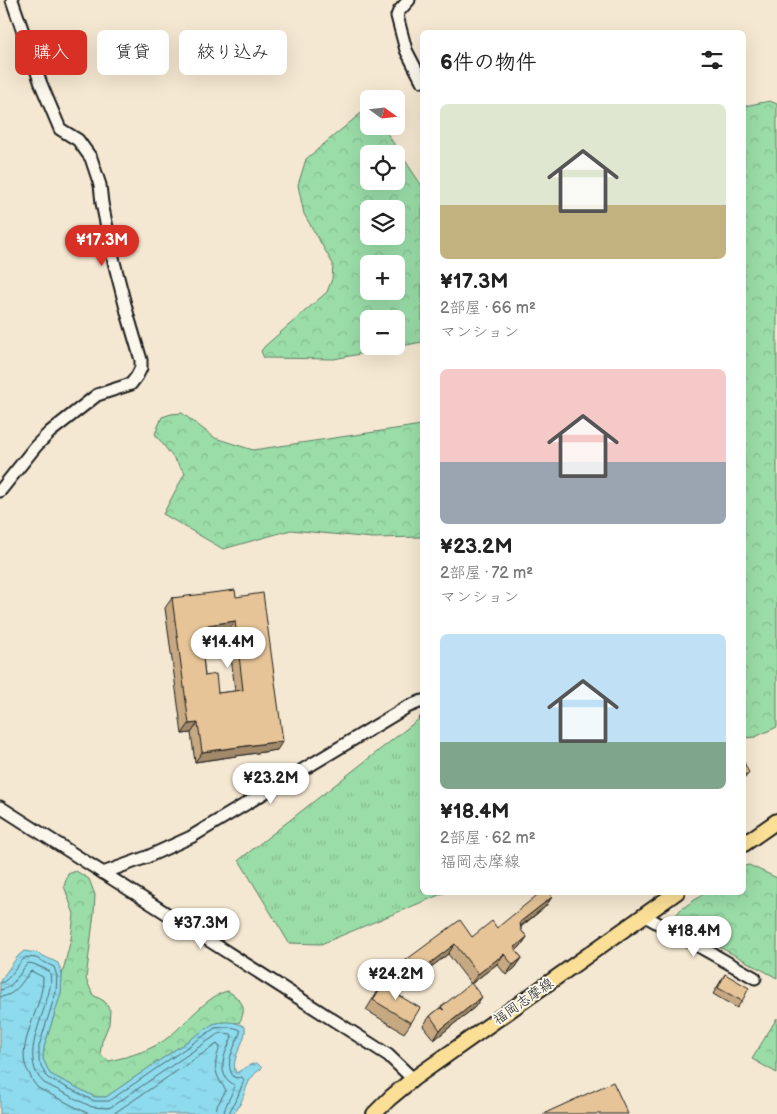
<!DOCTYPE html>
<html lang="ja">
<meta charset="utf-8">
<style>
body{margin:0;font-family:"Balsamiq Sans","Klee One",sans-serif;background:#f6f6f6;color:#222;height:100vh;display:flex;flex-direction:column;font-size:19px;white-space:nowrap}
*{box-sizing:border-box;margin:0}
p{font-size:16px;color:#767676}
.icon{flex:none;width:28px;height:28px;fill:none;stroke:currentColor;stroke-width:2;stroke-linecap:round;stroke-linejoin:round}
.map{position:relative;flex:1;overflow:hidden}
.drawer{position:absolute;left:420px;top:30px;width:326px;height:865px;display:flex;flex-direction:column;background:#fff;border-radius:8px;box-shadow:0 5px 20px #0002}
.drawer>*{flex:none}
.banner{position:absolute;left:15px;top:30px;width:330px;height:45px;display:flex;gap:10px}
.needle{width:32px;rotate:105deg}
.controls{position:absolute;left:360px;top:90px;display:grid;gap:10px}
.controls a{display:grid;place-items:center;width:45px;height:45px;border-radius:8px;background:#fff;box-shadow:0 5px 20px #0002;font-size:25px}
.price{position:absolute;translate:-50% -42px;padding:0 11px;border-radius:18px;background:#fff;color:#222;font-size:16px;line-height:32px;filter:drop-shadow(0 1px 2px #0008)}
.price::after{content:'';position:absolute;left:50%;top:30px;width:15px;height:11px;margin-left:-8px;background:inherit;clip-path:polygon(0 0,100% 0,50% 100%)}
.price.current{background:#d93025;color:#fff}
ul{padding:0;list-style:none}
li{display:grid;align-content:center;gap:10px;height:265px;padding:0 20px}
li span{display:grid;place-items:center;height:155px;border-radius:8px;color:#555}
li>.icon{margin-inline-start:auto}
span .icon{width:90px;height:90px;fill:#fffc;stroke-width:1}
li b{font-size:21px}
h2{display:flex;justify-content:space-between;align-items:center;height:60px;padding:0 20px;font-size:21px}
.chip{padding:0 18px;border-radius:8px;background:#fff;box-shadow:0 5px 20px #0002;font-size:18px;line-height:45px}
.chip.current{background:#d93025;color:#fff}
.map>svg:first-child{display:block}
.grass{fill:url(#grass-tufts);stroke:#5b7c62}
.forest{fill:url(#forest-crowns);stroke:#5b7c62;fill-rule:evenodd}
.water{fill:url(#water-ripples);stroke:#608f99}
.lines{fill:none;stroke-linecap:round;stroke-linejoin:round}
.shore{stroke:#4a6870;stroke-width:1}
.minor-casing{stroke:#1c1c1c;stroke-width:15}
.major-casing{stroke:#1c1c1c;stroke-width:18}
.minor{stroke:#fbf7ec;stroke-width:11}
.major{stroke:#fbdf96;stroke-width:14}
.wall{fill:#c6a982;stroke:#1c1c1c;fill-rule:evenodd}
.shaded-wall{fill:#a1896a;stroke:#1c1c1c}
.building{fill:#e6c497;stroke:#1c1c1c;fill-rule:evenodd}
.labels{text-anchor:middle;stroke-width:4;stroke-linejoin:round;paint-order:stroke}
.street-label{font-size:14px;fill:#1c1c1c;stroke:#fbf7ec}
</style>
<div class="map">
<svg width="777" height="1114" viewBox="0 0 777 1114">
<defs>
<pattern id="grass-tufts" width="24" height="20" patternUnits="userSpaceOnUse" patternTransform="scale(1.25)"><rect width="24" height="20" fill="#9adda8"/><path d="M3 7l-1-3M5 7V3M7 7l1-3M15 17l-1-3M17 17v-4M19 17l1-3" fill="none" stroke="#84bd90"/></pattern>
<pattern id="forest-crowns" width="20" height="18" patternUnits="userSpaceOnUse" patternTransform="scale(1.25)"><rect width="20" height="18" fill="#9adda8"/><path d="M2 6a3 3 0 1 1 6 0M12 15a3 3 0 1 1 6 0" fill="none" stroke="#84bd90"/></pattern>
<pattern id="water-ripples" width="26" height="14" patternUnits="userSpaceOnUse" patternTransform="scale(1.25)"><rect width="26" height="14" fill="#8edbed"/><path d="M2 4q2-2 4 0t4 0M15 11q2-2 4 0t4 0" fill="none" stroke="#7abbcb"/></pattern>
</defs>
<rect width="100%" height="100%" fill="#f5e8d2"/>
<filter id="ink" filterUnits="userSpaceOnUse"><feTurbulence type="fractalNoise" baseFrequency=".02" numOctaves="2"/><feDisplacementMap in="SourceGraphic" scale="10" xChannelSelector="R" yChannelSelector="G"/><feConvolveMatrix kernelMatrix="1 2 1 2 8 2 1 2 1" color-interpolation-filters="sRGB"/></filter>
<g filter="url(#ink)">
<!-- grass -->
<polygon class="grass" points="419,719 422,721 422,892 444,893 321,944 289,943 239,860"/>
<!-- forest -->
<g class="forest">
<polygon points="770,101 777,104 777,727 755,737 744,738 744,106"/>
<path d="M366,109L369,110V126H382L422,186V342L334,359L264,358L261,351L265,346L327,292L332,279L333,264L304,214L298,185L306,159ZM369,154H396V181H369ZM369,209H396V236H369ZM369,264H396V291H369ZM369,319H396V346H369Z"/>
<polygon points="182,413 215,438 253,450 422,425 422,537 372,538 291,530 223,549 163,514 185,473 155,434 162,417 171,414"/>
<polygon points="749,865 777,878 777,978 675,923 675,917 680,910 705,893 744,892 744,866"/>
<path d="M76,871L89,879L95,895L94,913L86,979L93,995L104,1001L110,1010L109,1024L102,1041L100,1054L109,1061C131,1056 153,1050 170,1036C186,1023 209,994 228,991C242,1000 248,1008 239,1023L222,1022L213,1024L106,1097H95L50,1074L43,1059L44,1047L61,993L62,975L71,939L74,914L64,886L68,874Z"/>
<polygon points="777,1018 777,1073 752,1059"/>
</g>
<!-- water -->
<path class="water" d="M24,951L37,953L58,963L62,975L61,993L44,1047L43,1059L50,1074L95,1097H106L213,1024C224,1021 236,1021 245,1027C247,1043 229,1058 236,1073L250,1065L257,1063L262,1068C241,1082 248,1099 233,1114H0V981L18,956Z"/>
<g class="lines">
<!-- shore -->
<g class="shore">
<path d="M0,983C10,982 17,963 26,957L36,958L54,967L57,976L56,992L39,1046V1061L46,1076L48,1078L94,1101H109L215,1028C223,1027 234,1026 240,1030V1033C235,1047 223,1064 234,1077L237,1078L242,1077L244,1080L238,1096L230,1111V1114"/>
<path d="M0,990C13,989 19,973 28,963L34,964L49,971C53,981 49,992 46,1002C39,1027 21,1061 44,1083L92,1107L106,1108L111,1107L218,1034L223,1033L231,1034L232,1037C227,1049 218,1065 226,1078C228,1081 232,1083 235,1086C232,1095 224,1106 224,1114"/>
<path d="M0,997C16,996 21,982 31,971L43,977C44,1003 19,1039 25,1064C26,1068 28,1071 30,1075C32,1080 34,1084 38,1088L89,1114"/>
<path d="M113,1114L217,1044L220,1047C213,1065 214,1074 226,1090L217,1106L216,1114"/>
</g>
<!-- minor casing -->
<g class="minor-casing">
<g id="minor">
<polyline points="409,0 399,11 397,16 406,50 422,81"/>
<polyline points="0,491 36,446 50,432 97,395 131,384 137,376 141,368 141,360 128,316 114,262 102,203 100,185 91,158 78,140 60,129 41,84 12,0"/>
<polyline points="0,807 388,1055 413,1079"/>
<polyline points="103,873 147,857 191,837 407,707 422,701"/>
<polyline points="645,916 755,978"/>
</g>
</g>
<!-- major casing -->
<g class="major-casing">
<g id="major">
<polyline points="744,844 777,821"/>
<polyline points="374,1114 390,1098 413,1079 677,892"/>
</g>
</g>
<!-- minor -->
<use href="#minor" class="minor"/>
<!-- major -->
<use href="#major" class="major"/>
</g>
<!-- wall -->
<g class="wall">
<path d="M236,597L277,750L195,762L191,733L182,734L165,608L172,598ZM228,631L235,691L218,693L205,676L203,657H204L211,647L209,634Z"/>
<polygon points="422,714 422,721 419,719"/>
<polygon points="552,897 545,907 521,927 521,930 527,937 520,947 516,951 522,958 515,968 506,975 497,964 471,984 448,954 409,984 399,970 406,960 497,928"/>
<polygon points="725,974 742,1001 737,1008 713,994"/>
<polygon points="387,977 398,995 411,1023 404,1033 366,1010 380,987"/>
<polygon points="441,1007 475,1007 434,1040 423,1026 430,1016"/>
</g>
<!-- shaded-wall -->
<g class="shaded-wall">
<polygon points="235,621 228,631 201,635 208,625"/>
<polygon points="211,647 204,657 195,658 202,648"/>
<polygon points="198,723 191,733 182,734 189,724"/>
<polygon points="283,741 277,750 195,762 202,752"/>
<polygon points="749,773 744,779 744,775"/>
<polygon points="552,897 545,907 513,932 520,922"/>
<polygon points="527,937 520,947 507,958 514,948"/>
<polygon points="455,944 448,954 409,984 416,974"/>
<polygon points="504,954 497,964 471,984 478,974"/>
<polygon points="522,958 515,968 506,975 513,965"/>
<polygon points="482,997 475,1007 434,1040 440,1030"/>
</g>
<!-- building -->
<g class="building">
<path d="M235,590L236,597L263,593L283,741L202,752L198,723L189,724L172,598ZM235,621L243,690L218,693L216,674L205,676L202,648L211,647L208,625Z"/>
<polygon points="744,762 749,773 744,775"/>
<polygon points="541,892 548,892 552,897 520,922 521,930 527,937 514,948 522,958 513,965 504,954 478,974 455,944 416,974 406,960 460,920 472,937 492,921 497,928"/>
<polygon points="725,974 749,988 742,1001 718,988"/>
<polygon points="387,977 403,986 398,995 420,1008 411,1023 373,1000"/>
<polygon points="471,983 482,997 440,1030 430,1016 440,1008 444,1010 441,1007"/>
<polygon points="613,1082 628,1114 543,1114"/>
</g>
</g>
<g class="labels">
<!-- street labels -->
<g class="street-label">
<text transform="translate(523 1001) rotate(-35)" y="5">福岡志摩線</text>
</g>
</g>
</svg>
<div class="controls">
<a><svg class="needle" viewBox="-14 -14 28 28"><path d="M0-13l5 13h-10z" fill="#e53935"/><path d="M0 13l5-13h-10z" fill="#767676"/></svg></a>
<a><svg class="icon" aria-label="locate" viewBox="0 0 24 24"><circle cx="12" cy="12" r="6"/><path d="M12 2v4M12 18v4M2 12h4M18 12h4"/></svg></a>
<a><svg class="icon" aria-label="layers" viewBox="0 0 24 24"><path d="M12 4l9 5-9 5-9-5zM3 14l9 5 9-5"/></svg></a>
<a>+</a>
<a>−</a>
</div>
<b class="price current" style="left:102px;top:267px">¥17.3M</b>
<b class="price" style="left:228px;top:669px">¥14.4M</b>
<b class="price" style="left:271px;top:805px">¥23.2M</b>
<b class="price" style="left:201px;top:950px">¥37.3M</b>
<b class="price" style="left:694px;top:958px">¥18.4M</b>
<b class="price" style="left:396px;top:1001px">¥24.2M</b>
<div class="banner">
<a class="chip current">購入</a>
<a class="chip">賃貸</a>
<a class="chip">絞り込み</a>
</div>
<section class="drawer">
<h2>6件の物件<svg class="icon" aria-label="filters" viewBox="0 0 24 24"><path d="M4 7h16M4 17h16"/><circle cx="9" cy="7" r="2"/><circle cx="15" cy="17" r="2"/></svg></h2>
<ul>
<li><span style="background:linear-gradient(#dfe7d0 65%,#c2b280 0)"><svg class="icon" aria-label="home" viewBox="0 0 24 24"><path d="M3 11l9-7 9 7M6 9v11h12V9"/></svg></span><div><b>¥17.3M</b><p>2部屋 · 66 m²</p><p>マンション</p></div></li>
<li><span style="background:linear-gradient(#f6c9c9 60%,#9aa5b1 0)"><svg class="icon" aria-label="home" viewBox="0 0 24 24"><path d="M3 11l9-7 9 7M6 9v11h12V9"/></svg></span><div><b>¥23.2M</b><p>2部屋 · 72 m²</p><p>マンション</p></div></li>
<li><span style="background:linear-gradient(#bfe0f5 70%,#7fa58c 0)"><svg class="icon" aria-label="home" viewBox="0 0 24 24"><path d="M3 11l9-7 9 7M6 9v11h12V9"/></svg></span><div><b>¥18.4M</b><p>2部屋 · 62 m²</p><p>福岡志摩線</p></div></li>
</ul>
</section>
</div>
